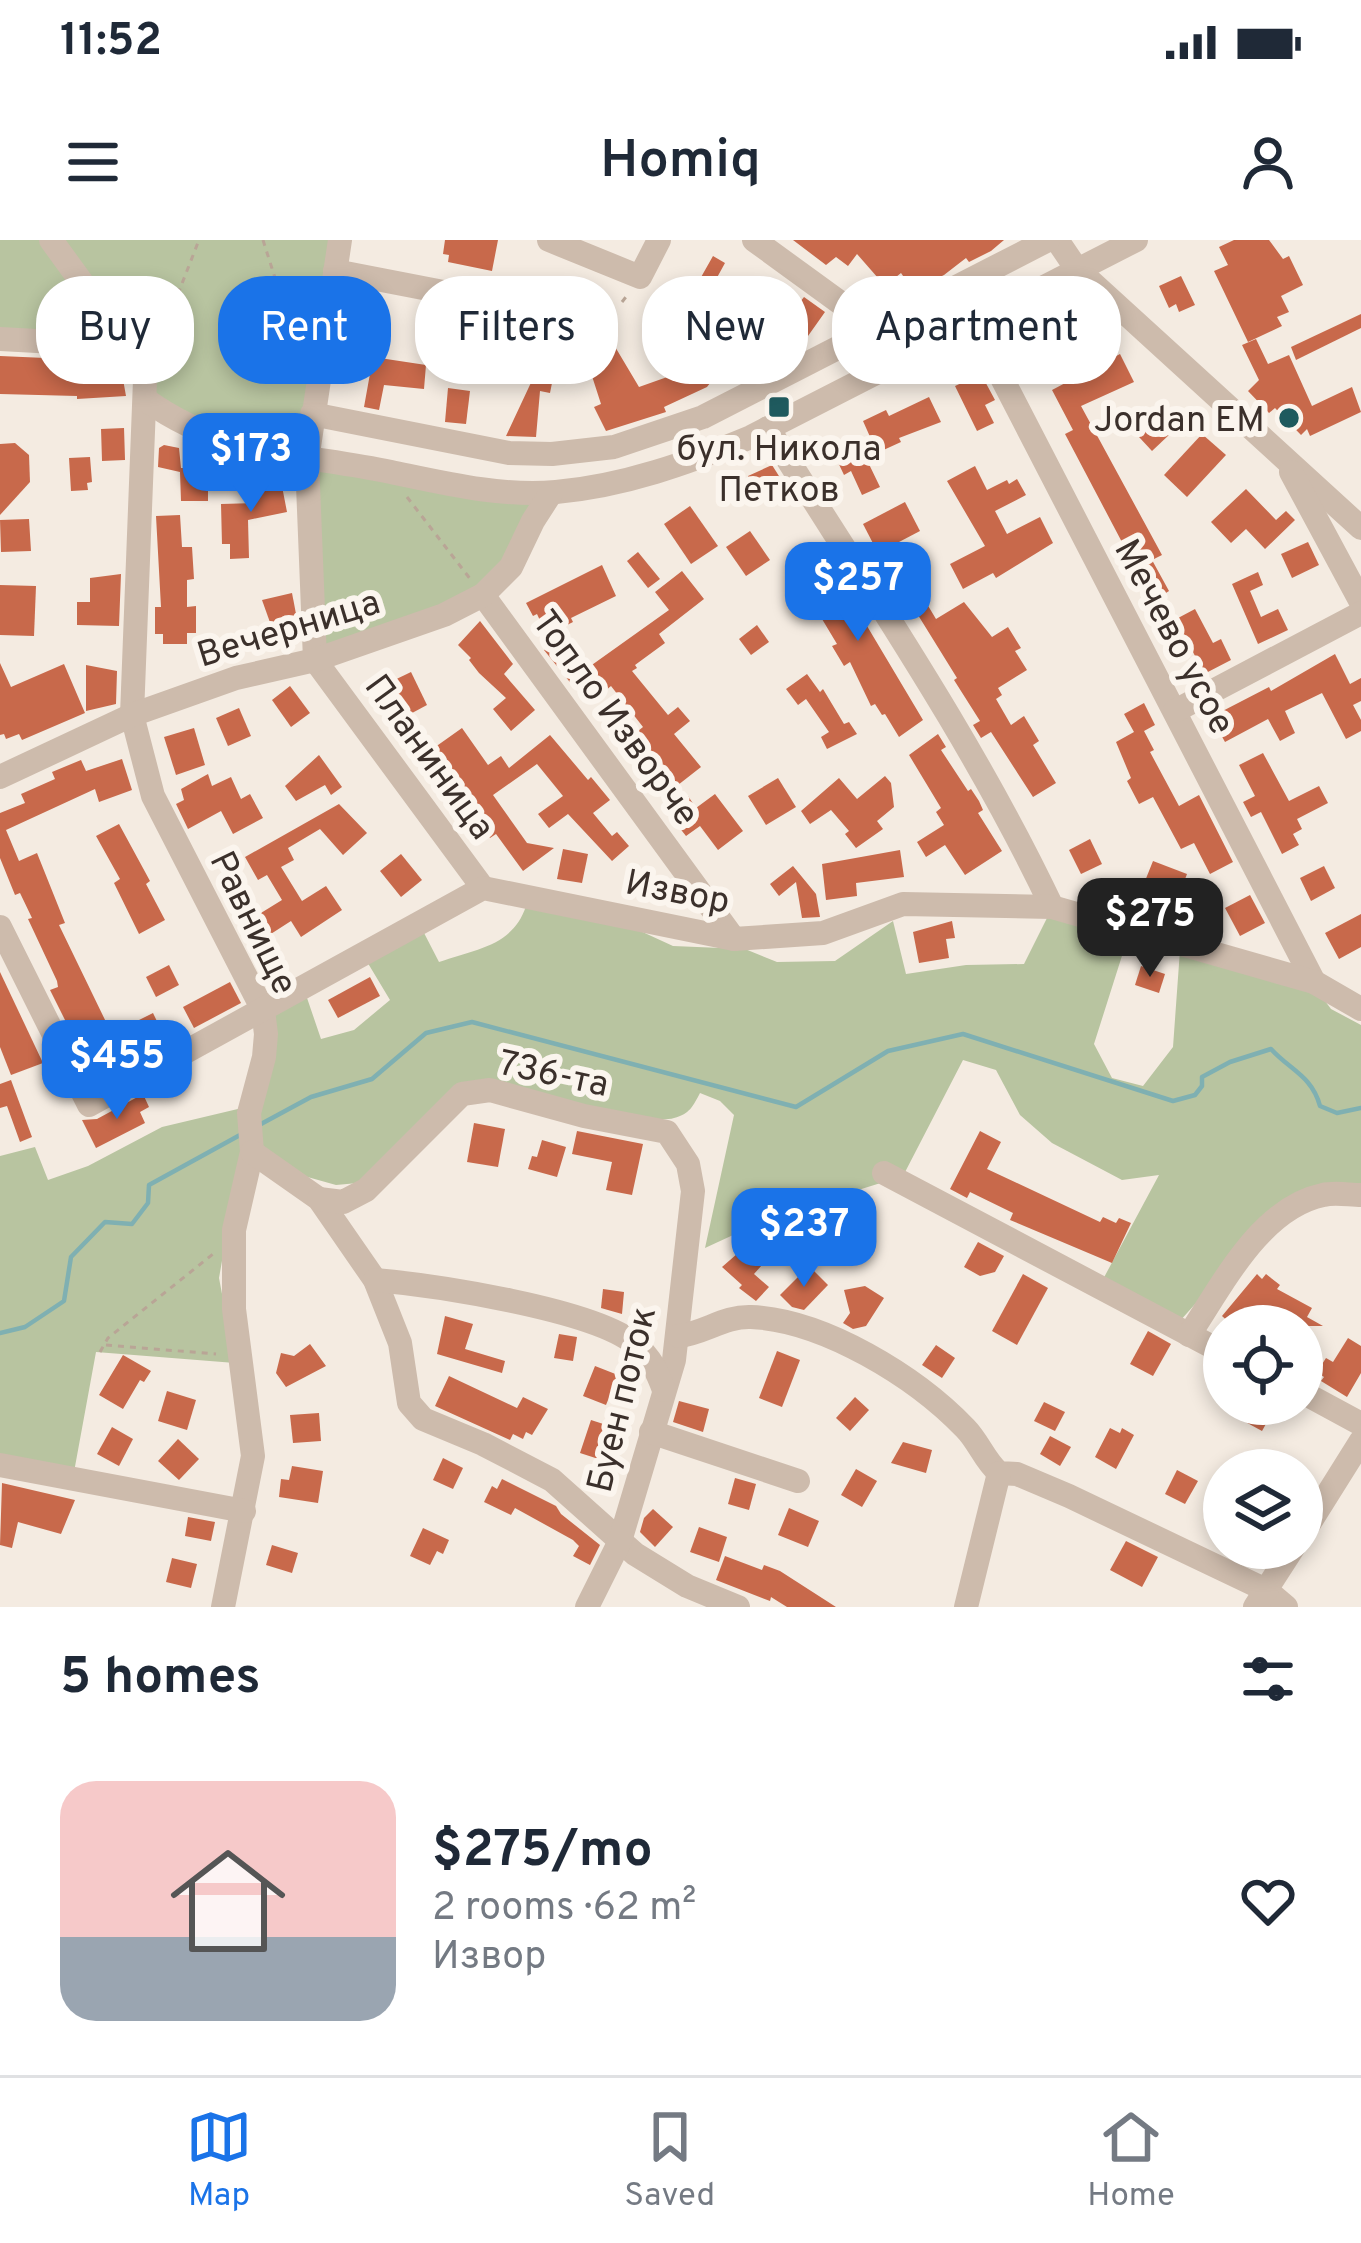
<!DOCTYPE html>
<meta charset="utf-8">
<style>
body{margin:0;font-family:Overpass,sans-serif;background:#f6f6f7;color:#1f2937;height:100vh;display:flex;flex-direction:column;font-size:45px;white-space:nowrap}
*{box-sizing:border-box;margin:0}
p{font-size:39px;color:#747a83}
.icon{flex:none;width:66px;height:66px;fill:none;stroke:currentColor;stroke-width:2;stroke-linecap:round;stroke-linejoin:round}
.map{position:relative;height:1367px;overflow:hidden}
.side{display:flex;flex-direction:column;background:#fff;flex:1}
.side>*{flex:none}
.hud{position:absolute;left:36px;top:36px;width:1290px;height:108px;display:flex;gap:24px}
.tools{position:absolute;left:1203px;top:1065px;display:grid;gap:24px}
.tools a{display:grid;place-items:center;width:120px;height:120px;border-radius:50%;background:#fff;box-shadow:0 6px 18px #0003;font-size:60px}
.price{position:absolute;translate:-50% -102px;padding:0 27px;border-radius:24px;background:#1a73e8;color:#fff;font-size:39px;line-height:78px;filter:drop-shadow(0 3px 6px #0008)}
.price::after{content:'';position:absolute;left:50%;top:72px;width:36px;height:27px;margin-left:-18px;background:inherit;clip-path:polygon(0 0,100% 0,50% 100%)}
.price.current{background:#222;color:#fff}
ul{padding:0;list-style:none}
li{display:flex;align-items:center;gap:36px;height:300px;padding:0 60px}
li span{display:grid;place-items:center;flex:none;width:336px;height:240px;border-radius:36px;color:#555}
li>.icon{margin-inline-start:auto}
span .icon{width:144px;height:144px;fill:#fffc;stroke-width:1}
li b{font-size:51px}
h2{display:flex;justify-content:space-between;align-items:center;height:144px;padding:0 60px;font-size:51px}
.tag{padding:0 42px;border-radius:48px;background:#fff;box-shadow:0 6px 18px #0003;font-size:42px;line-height:108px}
.tag.current{background:#1a73e8;color:#fff}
.status{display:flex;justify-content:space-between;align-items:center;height:84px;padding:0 60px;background:#fff;direction:ltr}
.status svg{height:33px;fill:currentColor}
header{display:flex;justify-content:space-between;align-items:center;height:156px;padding:0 60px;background:#fff;font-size:54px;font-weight:600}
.tabs{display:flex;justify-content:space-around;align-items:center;height:168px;border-top:3px solid #e0e1e3;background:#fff;font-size:33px;color:#747a83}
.tabs a{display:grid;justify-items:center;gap:6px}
.tabs .current{color:#1a73e8}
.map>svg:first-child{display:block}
.green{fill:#b8c4a0}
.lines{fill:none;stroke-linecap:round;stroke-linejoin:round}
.stream{stroke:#7fb0b2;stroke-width:4.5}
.building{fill:#c8694b}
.path{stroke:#b9a596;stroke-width:3;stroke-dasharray:6 6;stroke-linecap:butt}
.minor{stroke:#cdbbac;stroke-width:24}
.poi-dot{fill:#1f5a5e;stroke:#fbf5ee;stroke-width:4.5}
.labels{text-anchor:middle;stroke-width:12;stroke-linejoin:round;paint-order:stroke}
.poi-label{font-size:36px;fill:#3b302b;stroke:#fbf5ee;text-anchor:end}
.street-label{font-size:36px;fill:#3b302b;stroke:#fbf5ee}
</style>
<div class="status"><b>11:52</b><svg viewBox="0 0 49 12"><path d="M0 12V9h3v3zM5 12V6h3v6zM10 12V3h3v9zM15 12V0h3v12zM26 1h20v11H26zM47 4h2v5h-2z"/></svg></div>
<header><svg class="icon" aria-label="menu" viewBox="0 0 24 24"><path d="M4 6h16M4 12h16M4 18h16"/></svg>Homiq<svg class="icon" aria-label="person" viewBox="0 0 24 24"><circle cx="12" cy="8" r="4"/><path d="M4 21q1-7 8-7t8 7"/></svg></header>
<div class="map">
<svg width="1361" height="1367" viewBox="0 0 1361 1367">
<rect width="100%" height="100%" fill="#f4ebe1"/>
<!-- green -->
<g class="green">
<polygon points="0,0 340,0 307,220 551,253 483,355 315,420 306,220 146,160 128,106 0,99"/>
<path d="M526,666L636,689L673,706L745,709L777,722L835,721L893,681L906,734L966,725L1024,724L1048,676L1127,700L1094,804L1112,838L1143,846L1173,807L1180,710L1319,753L1331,769L1361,785V952L1324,949L1214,1043L1179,1082L1101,1043L1159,935L1122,940L1052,903L1020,875L996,830L963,820L903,936L772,977L705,1008L734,875L720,861L700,853C693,866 690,874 674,878C645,887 515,851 478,842L358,943L336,945L240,918L219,1038L235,1123L96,1112L74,1232L0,1216V916L35,907L48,940L88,926L162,887L242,868L273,774L306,755L321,799L354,790L390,760L366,720L423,691L439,722C476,709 513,706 526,666Z"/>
</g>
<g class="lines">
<!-- stream -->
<g class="stream">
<path d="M261,884L311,857L372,839L426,793L472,782L796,867L888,811L963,794L1173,861L1195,855L1202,846V837L1230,822L1271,809C1290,830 1312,836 1320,866L1337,873L1361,868"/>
<polyline points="0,1093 25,1087 64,1061 71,1017 105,982 132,984 148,963 149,945 240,895"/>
</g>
</g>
<!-- building -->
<g class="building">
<polygon points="445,0 498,0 492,31 448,22 449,15 443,14"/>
<polygon points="793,0 1004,0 991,11 969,22 966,18 944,35 928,43 926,39 912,49 901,33 885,46 857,14 848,26 836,17 826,25"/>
<polygon points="1234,0 1269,0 1283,19 1289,16 1303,45 1281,56 1289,72 1277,77 1282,86 1248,102 1214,31 1228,25 1219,7"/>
<polygon points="713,16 725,23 708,54 676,80 666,69 681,56 687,62"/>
<polygon points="1181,36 1195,65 1179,72 1176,64 1169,68 1159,46"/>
<polygon points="770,47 796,67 804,57 825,72 808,96 796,94 787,73 780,83 756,65"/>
<polygon points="349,51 361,53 351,116 340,114"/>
<polygon points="454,72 521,83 519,111 451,103"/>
<polygon points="1361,74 1361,88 1296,120 1291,107"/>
<polygon points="722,98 735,111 707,147 664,167 666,172 606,191 594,167 601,164 591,133 609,123 603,112 614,105 639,147 670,136 665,124 698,109 702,118"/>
<polygon points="1256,99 1268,124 1289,115 1312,166 1352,147 1361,172 1310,196 1307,189 1301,195 1275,168 1269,173 1248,151 1259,140 1242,105"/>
<polygon points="550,102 563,107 551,132 554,133 550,153 540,151 536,197 506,196"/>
<polygon points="764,108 772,123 740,139 733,124"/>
<polygon points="1120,114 1134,142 1081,166 1162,315 1152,320 1169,351 1153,361 1065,194 1073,190 1052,150"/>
<polygon points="0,116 91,120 91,130 121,128 126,156 77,159 77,156 0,154"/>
<polygon points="373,117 426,125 424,149 384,145 379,170 364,167"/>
<polygon points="981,134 995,160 985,165 994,183 977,191 955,146"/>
<polygon points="448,148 470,151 466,184 445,182"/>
<polygon points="929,157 941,182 899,198 901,202 866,218 880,247 862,255 851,231 844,235 835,216 871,199 863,181 886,170 889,176"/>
<polygon points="1144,166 1170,194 1152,211 1126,183"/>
<polygon points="124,188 125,220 102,221 101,189"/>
<polygon points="1202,194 1226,215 1187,257 1164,235"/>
<polygon points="15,203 29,215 30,242 0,275 0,204"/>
<polygon points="164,205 179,208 181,228 208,228 208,261 181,261 180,232 158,227 159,208"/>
<polygon points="90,217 92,242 87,243 88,250 71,251 69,218"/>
<polygon points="772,225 789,252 777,257 772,246 757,253 748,236"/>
<polygon points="975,226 987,250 1007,240 1009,244 1017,239 1026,255 995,271 1007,294 1040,277 1053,303 996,338 993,333 963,349 950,324 985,306 947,241"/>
<polygon points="280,236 287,272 248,280 249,318 230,319 230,304 222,304 221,264 257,263 253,241"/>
<polygon points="1246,249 1276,280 1286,271 1295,280 1265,309 1246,289 1231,303 1211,282"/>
<polygon points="905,262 920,291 878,313 863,284"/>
<polygon points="690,266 718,306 691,324 664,284"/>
<polygon points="180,275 182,307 192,307 194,339 187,340 187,367 196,366 196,393 187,393 187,404 163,404 163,394 155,394 155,367 161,367 156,276"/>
<polygon points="29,279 31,311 1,312 0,280"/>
<polygon points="750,291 770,320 746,336 726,307"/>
<polygon points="1308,302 1319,325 1292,338 1281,314"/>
<polygon points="819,304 864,388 867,386 923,480 899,497 885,474 882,475 875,464 871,466 850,422 844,426 832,406 837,404 819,374 824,370 793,319"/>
<polygon points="638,312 660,339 648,348 627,321"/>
<polygon points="602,325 616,356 571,378 573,382 559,389 589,427 669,370 655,352 682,331 704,359 659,394 665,403 635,425 637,428 632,431 668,475 678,467 690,481 674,494 701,527 678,545 654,516 647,522 628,499 643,487 611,446 605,451 592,432 573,446 544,410 551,404 537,374 533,376 526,363"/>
<polygon points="1258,332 1263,345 1250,351 1261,377 1278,369 1288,390 1258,404 1232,344"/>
<polygon points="121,334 119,386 77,385 77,362 90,362 90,338"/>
<polygon points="912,339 936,379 964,362 992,397 1008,387 1021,408 1015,411 1027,430 998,448 1002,455 996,459 1011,485 1024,476 1039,501 1033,505 1056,543 1033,557 991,492 981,498 973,485 980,481 954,440 957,438 900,346"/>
<polygon points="0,345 36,346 34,396 0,395"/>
<polygon points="292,353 297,379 272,388 262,360"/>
<polygon points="1195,369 1213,403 1221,399 1231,420 1204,434 1190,406 1178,413 1163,386"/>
<polygon points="480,381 513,424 504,434 535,470 511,491 493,469 506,458 479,433 469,420 471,418 458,405"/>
<polygon points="757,385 769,402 751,415 739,399"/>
<polygon points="1335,414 1350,444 1361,438 1361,461 1353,465 1361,480 1361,491 1346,499 1322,453 1285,471 1295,493 1280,501 1268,479 1225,502 1211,477 1269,447 1271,451"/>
<polygon points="0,423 11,447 64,424 85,473 22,500 19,494 6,499 4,494 0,495"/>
<polygon points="86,425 117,431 116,464 86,471"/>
<polygon points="411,432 427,465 399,480 382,446"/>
<polygon points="807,434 820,452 823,449 844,484 849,482 857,494 827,509 821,497 829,492 806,459 798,465 786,449"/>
<polygon points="290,446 310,473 291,487 272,460"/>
<polygon points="1144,463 1155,485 1144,491 1154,510 1150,512 1179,566 1199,555 1233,622 1210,634 1194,603 1181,609 1153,557 1139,564 1127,541 1131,538 1116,502 1134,492 1124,474"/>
<polygon points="239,468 251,496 228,506 216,478"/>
<polygon points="194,488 205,525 176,535 164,497"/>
<polygon points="462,488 488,525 501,516 509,528 550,495 588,540 591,537 610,560 593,573 612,596 617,592 629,606 612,621 568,574 549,588 538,574 563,556 537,524 493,555 527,603 554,608 523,631 496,594 490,598 470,571 463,576 447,554 457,547 431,510"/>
<polygon points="938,494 946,507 941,510 968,551 971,549 979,561 983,570 978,573 1002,611 965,635 945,605 926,617 917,602 944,585 936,572 941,568 909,515"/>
<polygon points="1263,513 1289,561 1319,546 1328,563 1297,579 1302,589 1293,594 1299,605 1282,614 1261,572 1251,577 1243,562 1255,556 1239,525"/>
<polygon points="319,515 342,547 331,555 325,545 296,561 285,546"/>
<polygon points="122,519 132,550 99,562 95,549 6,590 19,621 37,613 65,683 59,685 107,784 116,780 121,789 153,773 167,802 96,842 50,750 58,747 57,741 28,679 32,678 20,653 15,655 0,618 0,573 25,563 21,554 55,539 52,532 81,520 86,531"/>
<polygon points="208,534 212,546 231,537 241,559 250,554 263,578 233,594 221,571 188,589 176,564 184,560 181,549"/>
<polygon points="885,536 891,543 894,567 877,581 883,589 856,608 845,594 849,591 831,570 810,584 801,571 839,538 857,559"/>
<polygon points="778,538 796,567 766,585 748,556"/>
<polygon points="715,554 743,591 718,610 700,586 686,596 667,572 688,556 696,568"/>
<polygon points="339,564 367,593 343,615 320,589 288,608 294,620 281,627 302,661 326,646 342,670 301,697 291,681 263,699 251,679 282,660 267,635 258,640 245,617"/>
<polygon points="119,584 150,641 146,644 165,680 139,694 114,643 120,639 96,596"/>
<polygon points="1090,599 1102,624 1081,634 1069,610"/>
<polygon points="563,609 588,614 582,643 557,639"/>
<polygon points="900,610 904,637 856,643 857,656 826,660 822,624"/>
<polygon points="401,614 422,640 401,657 380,631"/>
<polygon points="1153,621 1187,634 1177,660 1143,646"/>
<polygon points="793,626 816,654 820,677 802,678 796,642 779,656 770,644"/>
<polygon points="1324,626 1335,648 1311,661 1300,638"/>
<polygon points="1250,655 1265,683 1240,696 1225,668"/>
<polygon points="1361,674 1361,707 1339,719 1325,693"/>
<polygon points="952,681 955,698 946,699 949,718 919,723 913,692"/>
<polygon points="169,725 179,745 156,757 146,737"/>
<polygon points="1141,726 1165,734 1159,753 1135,745"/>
<polygon points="0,732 43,823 11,835 0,807"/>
<polygon points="370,737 380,756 338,778 328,760"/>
<polygon points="230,742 241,763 194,788 183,767"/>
<polygon points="11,840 32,897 20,902 7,866 0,868 0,844"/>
<polygon points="143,854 149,867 140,872 145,883 96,908 82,880 97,879"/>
<polygon points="474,883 505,889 498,927 467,922"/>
<polygon points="577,891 643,904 632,955 606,950 612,922 572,914"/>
<polygon points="980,891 1001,902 987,929 1100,982 1103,977 1116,983 1119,978 1131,983 1112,1023 1010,980 1013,973 970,952 967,958 950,949"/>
<polygon points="542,900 566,907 557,937 528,929 532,916 537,917"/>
<polygon points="753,1000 770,1016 754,1034 769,1047 756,1061 739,1048 742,1045 722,1027"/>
<polygon points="978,1002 1004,1016 995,1032 980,1036 964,1027"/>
<polygon points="809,1026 828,1045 804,1070 792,1067 780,1055"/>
<polygon points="1023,1034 1048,1048 1017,1105 992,1091"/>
<polygon points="1257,1034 1262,1039 1266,1034 1280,1045 1277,1049 1312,1068 1307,1077 1323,1086 1233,1086 1222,1076"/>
<polygon points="865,1046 884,1058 866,1086 853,1089 843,1083 850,1073 844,1050"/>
<polygon points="603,1049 624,1052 622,1074 601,1068"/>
<polygon points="445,1076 473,1084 465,1109 505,1121 502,1133 437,1114"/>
<polygon points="1148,1091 1171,1104 1153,1136 1130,1124"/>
<polygon points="559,1094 577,1097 573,1121 554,1118"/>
<polygon points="1348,1098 1361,1106 1361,1133 1347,1157 1321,1141 1324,1137 1317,1132 1326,1118 1333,1122"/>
<polygon points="310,1104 326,1126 286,1147 276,1133 281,1113 294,1116"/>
<polygon points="936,1105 955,1118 942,1138 922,1125"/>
<polygon points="777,1111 800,1120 782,1167 759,1158"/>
<polygon points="123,1115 151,1131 144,1142 140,1140 123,1169 99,1155"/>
<polygon points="595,1126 618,1135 606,1165 583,1156"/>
<polygon points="449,1136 517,1168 523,1157 548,1169 532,1195 526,1192 523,1199 513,1194 510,1200 435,1166"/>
<polygon points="167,1151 196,1160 187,1190 158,1181"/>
<polygon points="855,1157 869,1170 850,1191 836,1178"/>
<polygon points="679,1161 709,1169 703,1192 673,1182"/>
<polygon points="1044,1162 1065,1172 1055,1191 1034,1181"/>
<polygon points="1249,1164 1277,1164 1262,1191 1240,1179"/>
<polygon points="319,1173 321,1201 293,1203 290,1175"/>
<polygon points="591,1180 625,1191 614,1224 580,1213"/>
<polygon points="112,1187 133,1199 119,1226 97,1214"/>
<polygon points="1110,1188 1120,1193 1122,1188 1134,1195 1116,1229 1095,1217"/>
<polygon points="1050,1196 1071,1207 1060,1226 1040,1214"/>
<polygon points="178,1199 199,1219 179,1240 158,1221"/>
<polygon points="903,1202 932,1210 926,1233 891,1223"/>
<polygon points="443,1218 463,1228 453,1249 433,1240"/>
<polygon points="292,1226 323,1231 318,1263 279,1257 281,1239 289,1240"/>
<polygon points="856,1229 877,1241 862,1267 841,1255"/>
<polygon points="1177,1230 1198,1241 1185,1264 1165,1254"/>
<polygon points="735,1238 756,1244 749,1270 728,1264"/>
<polygon points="502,1239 556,1266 561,1274 600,1305 590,1325 573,1316 579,1306 573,1300 515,1268 511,1275 484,1262 492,1246 497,1249"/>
<polygon points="2,1243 75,1260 61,1294 18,1282 12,1308 0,1305"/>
<polygon points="789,1268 819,1281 808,1307 778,1295"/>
<polygon points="653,1269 673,1287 655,1307 640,1292 644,1278"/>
<polygon points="188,1277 215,1282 211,1301 185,1296"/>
<polygon points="699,1287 727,1297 719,1322 690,1312"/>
<polygon points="423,1288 449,1300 443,1314 437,1311 430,1325 410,1316"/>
<polygon points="1126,1301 1158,1317 1142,1347 1110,1330"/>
<polygon points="272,1305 298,1313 292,1333 266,1325"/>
<polygon points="725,1316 762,1330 764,1325 780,1331 836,1367 787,1367 771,1357 770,1361 716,1340"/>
<polygon points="172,1318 197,1324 191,1348 166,1342"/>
</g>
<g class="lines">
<!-- path -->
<g class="path">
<polyline points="263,0 301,120"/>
<polyline points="622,62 629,53"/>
<polyline points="156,110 199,0"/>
<polyline points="407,257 471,340"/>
<polyline points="106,1105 216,1114"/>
<polyline points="100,1112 108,1098 213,1014"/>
</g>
<!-- minor -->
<g class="minor">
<polyline points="51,0 128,106 145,140 132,475 153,556 263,770 266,794 264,817 249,873 252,912 234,990 234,1069 253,1216 223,1367"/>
<polyline points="340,0 307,220 315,420 483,648"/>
<polyline points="549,0 640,37 659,0"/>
<polyline points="754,0 875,88"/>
<polyline points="1057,0 1076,28 1361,288"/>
<polyline points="335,31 521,67"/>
<polyline points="974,84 1314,742"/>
<polyline points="0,99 128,106"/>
<path d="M146,160C226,217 299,213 391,232C444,243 501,257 556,252C624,246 688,223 751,197L1136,0"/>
<polyline points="312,174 509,213 552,214 614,207 703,177 1048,0"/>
<path d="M768,188C866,345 973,500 1052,667"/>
<polyline points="1291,232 1361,362"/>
<polyline points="483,355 734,699"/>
<polyline points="1175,471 1361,373"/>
<polyline points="0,537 132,475 236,438 315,420 444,375 483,355 511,327 533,281 551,253"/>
<polyline points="0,687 89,865 483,648 734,699 823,693 903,664 1052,667 1314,742 1361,769"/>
<polyline points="252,912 319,959 375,1040 400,1103 409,1163 423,1179 483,1204 552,1240 635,1314 687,1346 738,1367"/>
<polyline points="884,933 1224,1113"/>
<polyline points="319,959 343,962 366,950 462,854 490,850 584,876 667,892 688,924 693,951 674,1120 620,1301 587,1367"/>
<path d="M375,1040C433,1045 593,1069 635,1104C651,1118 657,1131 664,1150"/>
<path d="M1189,1095C1222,1046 1260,968 1323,955C1335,952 1349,955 1361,955"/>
<path d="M679,1096C705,1093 724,1076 751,1077C824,1080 916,1137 965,1188C979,1202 984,1220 999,1233L1017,1234L1069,1256L1266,1350L1286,1367"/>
<polyline points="1302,1152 1361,1184"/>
<polyline points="651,1192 798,1241"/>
<polyline points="0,1225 244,1271"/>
<polyline points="1302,1295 1361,1201"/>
<polyline points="966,1367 999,1233"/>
<polyline points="1255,1367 1293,1308"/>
</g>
</g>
<!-- markers -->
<g class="poi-dot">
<rect x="767" y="155" width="24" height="24" rx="6"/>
<circle cx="1289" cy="178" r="12"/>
</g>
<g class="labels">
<!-- poi labels -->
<g class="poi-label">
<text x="1265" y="191">Jordan EM</text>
<text x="779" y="220" text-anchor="middle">бул. Никола<tspan x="779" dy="41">Петков</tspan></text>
</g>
<!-- street labels -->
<g class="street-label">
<text transform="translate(288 387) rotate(-17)" y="13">Вечерница</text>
<text transform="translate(1176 396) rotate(62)" y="13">Мечево усое</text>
<text transform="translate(617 477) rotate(54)" y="13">Топло Изворче</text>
<text transform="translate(431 516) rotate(54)" y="13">Планиница</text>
<text transform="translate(678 650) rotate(11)" y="13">Извор</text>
<text transform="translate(255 682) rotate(64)" y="13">Равнище</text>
<text transform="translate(554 832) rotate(12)" y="13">736-та</text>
<text transform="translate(620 1159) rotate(-76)" y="13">Буен поток</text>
</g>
</g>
</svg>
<div class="tools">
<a><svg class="icon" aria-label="locate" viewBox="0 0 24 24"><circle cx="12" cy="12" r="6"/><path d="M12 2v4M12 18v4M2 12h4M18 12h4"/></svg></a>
<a><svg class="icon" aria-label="layers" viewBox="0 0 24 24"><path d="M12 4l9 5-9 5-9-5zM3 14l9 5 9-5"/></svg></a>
</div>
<b class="price" style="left:251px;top:275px">$173</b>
<b class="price" style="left:858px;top:404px">$257</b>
<b class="price current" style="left:1150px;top:740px">$275</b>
<b class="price" style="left:117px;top:882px">$455</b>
<b class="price" style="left:804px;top:1050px">$237</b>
<div class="hud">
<a class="tag">Buy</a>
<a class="tag current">Rent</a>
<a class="tag">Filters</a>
<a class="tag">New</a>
<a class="tag">Apartment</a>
</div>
</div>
<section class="side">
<h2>5 homes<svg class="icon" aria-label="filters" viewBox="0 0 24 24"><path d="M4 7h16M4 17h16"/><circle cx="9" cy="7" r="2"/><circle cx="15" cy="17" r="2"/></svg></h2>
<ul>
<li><span style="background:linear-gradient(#f6c9c9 65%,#9aa5b1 0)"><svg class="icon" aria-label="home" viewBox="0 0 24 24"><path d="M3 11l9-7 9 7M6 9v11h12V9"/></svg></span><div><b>$275/mo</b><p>2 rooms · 62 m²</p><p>Извор</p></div><svg class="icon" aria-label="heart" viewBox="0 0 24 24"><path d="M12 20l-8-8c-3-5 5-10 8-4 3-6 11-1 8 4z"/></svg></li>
</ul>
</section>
<nav class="tabs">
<a class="current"><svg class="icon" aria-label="map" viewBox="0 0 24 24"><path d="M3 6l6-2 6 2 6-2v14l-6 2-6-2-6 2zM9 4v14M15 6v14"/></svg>Map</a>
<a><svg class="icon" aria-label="saved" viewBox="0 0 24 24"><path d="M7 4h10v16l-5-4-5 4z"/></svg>Saved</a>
<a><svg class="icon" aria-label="home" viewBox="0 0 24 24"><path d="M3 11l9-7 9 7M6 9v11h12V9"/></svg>Home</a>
</nav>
